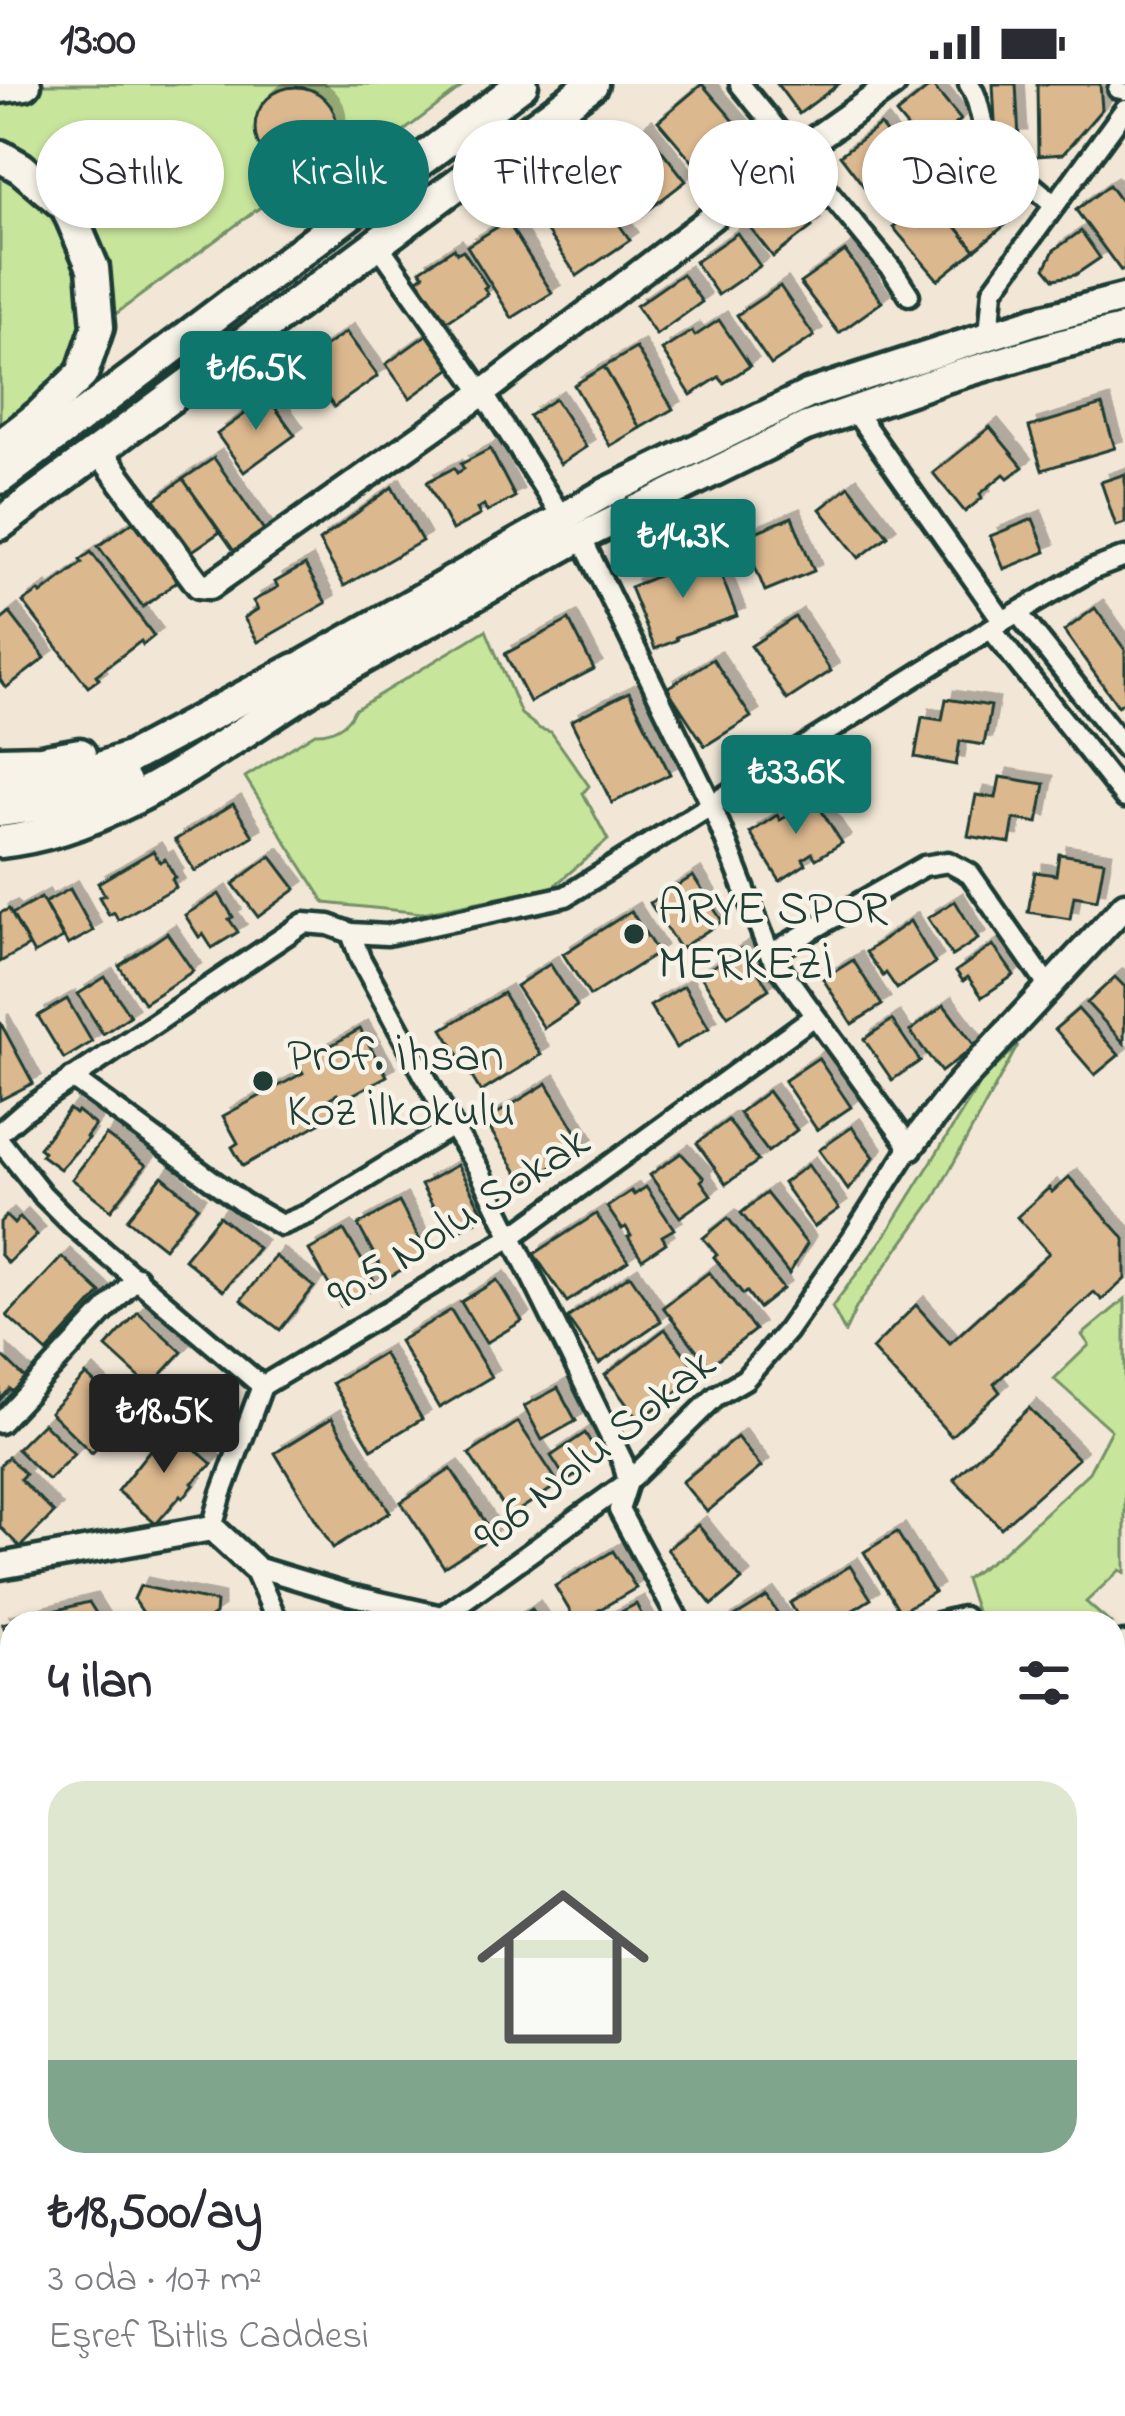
<!DOCTYPE html>
<html lang="tr">
<meta charset="utf-8">
<style>
body{margin:0;font-family:"Indie Flower",sans-serif;background:#f2f2f3;color:#2b2b33;height:100vh;display:flex;flex-direction:column;font-size:45px;white-space:nowrap}
*{box-sizing:border-box;margin:0}
p{font-size:39px;color:#7c7c81}
.icon{flex:none;width:66px;height:66px;fill:none;stroke:currentColor;stroke-width:2;stroke-linecap:round;stroke-linejoin:round}
.map{position:relative;flex:1;overflow:hidden}
.drawer{position:absolute;left:0px;top:1527px;width:1125px;height:807px;display:flex;flex-direction:column;background:#fff;border-radius:36px 36px 0 0;box-shadow:0 3px 9px #0004}
.drawer>*{flex:none}
.guide{position:absolute;left:36px;top:36px;width:1053px;height:108px;display:flex;gap:24px}
.price{position:absolute;translate:-50% -102px;padding:0 27px;border-radius:12px;background:#0f766e;color:#fff;font-size:39px;line-height:78px;filter:drop-shadow(0 3px 6px #0008)}
.price::after{content:'';position:absolute;left:50%;top:72px;width:36px;height:27px;margin-left:-18px;background:inherit;clip-path:polygon(0 0,100% 0,50% 100%)}
.price.on{background:#222;color:#fff}
ul{padding:0;list-style:none}
li{display:grid;align-content:center;gap:24px;height:636px;padding:0 48px}
li+li{border-top:3px solid #e1e1e2}
li span{display:grid;place-items:center;height:372px;border-radius:36px;color:#555}
li>.icon{margin-inline-start:auto}
span .icon{width:216px;height:216px;fill:#fffc;stroke-width:1}
li b{font-size:51px}
h2{display:flex;justify-content:space-between;align-items:center;height:144px;padding:0 48px;font-size:51px}
.chip{padding:0 42px;border-radius:54px;background:#fff;box-shadow:0 3px 9px #0004;font-size:42px;line-height:108px}
.chip.on{background:#0f766e;color:#fff}
.status{display:flex;justify-content:space-between;align-items:center;height:84px;padding:0 60px;background:#fff;direction:ltr}
.status svg{height:33px;fill:currentColor}
.map>svg:first-child{display:block}
.green{fill:#c8e59c;stroke:#749168;stroke-width:3}
.building{fill:#dcb88e;stroke:#1f3d34;stroke-width:3;filter:url(#shadow)}
.lines{fill:none;stroke-linecap:round;stroke-linejoin:round}
.pedestrian-casing{stroke:#1f3d34;stroke-width:22}
.minor-casing{stroke:#1f3d34;stroke-width:27}
.tertiary-casing{stroke:#1f3d34;stroke-width:33}
.secondary-casing{stroke:#1f3d34;stroke-width:36}
.primary-casing{stroke:#1f3d34;stroke-width:39}
.pedestrian{stroke:#f7f3e8;stroke-width:14}
.minor{stroke:#f7f3e8;stroke-width:18}
.tertiary{stroke:#f7f3e8;stroke-width:24}
.secondary{stroke:#f7f3e8;stroke-width:27}
.primary{stroke:#f7f3e8;stroke-width:30}
.poi-dot{fill:#1f3d34;stroke:#f7f3e8;stroke-width:4.5}
.labels{text-anchor:middle;stroke-width:9;stroke-linejoin:round;paint-order:stroke}
.poi-label{font-size:48px;fill:#1f3d34;stroke:#f7f3e8;text-anchor:start}
.street-label{font-size:48px;fill:#1f3d34;stroke:#f7f3e8}
</style>
<div class="status"><b>13:00</b><svg viewBox="0 0 49 12"><path d="M0 12V9h3v3zM5 12V6h3v6zM10 12V3h3v9zM15 12V0h3v12zM26 1h20v11H26zM47 4h2v5h-2z"/></svg></div>
<div class="map">
<svg width="1125" height="2332" viewBox="0 0 1125 2332">
<defs>
<filter id="shadow"><feDropShadow dx="8" dy="-8" stdDeviation="0" flood-color="#0004"/></filter>
</defs>
<rect width="100%" height="100%" fill="#f2e7d6"/>
<filter id="ink" filterUnits="userSpaceOnUse"><feTurbulence type="fractalNoise" baseFrequency=".00833" numOctaves="2"/><feDisplacementMap in="SourceGraphic" scale="24" xChannelSelector="R" yChannelSelector="G"/><feConvolveMatrix kernelMatrix="1 2 1 2 8 2 1 2 1" color-interpolation-filters="sRGB"/></filter>
<g filter="url(#ink)">
<!-- green -->
<g class="green">
<polygon points="25,0 466,0 290,133 274,113 98,243 82,290 0,362 0,3"/>
<path d="M486,546L521,630L540,645L551,648L589,702L583,709L608,756L553,803L422,829L325,819L245,693L315,649C331,650 348,641 354,626Z"/>
<polygon points="1018,961 934,1115 857,1222 845,1248 832,1223 887,1149 981,998"/>
<polygon points="1125,1215 1125,1489 1120,1486 1086,1518 1110,1539 980,1539 965,1495 1003,1468 1089,1388 1111,1346 1054,1295 1089,1261 1082,1251"/>
<polygon points="1125,2075 1125,2286 1113,2300 1113,2079"/>
<polygon points="488,2322 617,2322 614,2332 489,2332"/>
<polygon points="630,2322 1094,2322 1085,2332 638,2332"/>
</g>
<!-- building -->
<g class="building">
<polygon points="702,0 760,67 716,105 658,37"/>
<polygon points="777,0 839,0 799,30"/>
<polygon points="993,0 1016,0 1019,54 996,55"/>
<polygon points="1037,0 1100,0 1102,25 1063,70 1038,72"/>
<polygon points="932,1 961,36 925,65 896,30"/>
<circle cx="296" cy="44" r="41"/>
<polygon points="880,41 918,92 878,121 840,71"/>
<polygon points="644,44 686,97 642,131 601,78"/>
<polygon points="972,78 1016,132 975,166 931,112"/>
<polygon points="578,82 630,156 577,192 526,117"/>
<polygon points="1109,101 1125,123 1125,184 1121,187 1076,126"/>
<polygon points="789,112 812,143 773,173 749,142"/>
<polygon points="931,112 975,166 938,196 893,143"/>
<polygon points="507,137 552,209 512,234 467,162"/>
<polygon points="1081,147 1100,174 1075,191 1054,195 1045,184 1054,166"/>
<polygon points="737,149 760,182 718,211 695,178"/>
<polygon points="454,164 457,169 463,166 487,202 484,204 488,210 447,237 445,233 441,235 415,197 424,191 420,186"/>
<polygon points="845,167 882,218 839,249 800,199"/>
<polygon points="682,190 702,218 656,251 636,222"/>
<polygon points="780,202 814,252 771,281 737,231"/>
<polygon points="719,236 750,282 724,299 719,293 691,311 662,266 692,247 695,252"/>
<polygon points="346,248 378,292 334,323 303,278"/>
<polygon points="429,249 453,283 410,314 386,280"/>
<polygon points="636,264 673,325 640,344 604,283"/>
<polygon points="604,283 640,344 610,362 574,301"/>
<polygon points="264,308 295,351 244,388 217,350 246,329 243,324"/>
<polygon points="555,315 586,363 560,380 529,332"/>
<polygon points="1102,321 1115,364 1042,386 1029,343"/>
<polygon points="990,343 1023,383 1008,394 1004,390 980,410 982,414 965,428 933,389"/>
<polygon points="490,365 515,413 487,428 484,421 477,425 480,431 452,446 427,398 454,384 457,389 464,385 461,380"/>
<polygon points="214,374 264,446 234,467 183,395"/>
<polygon points="1125,390 1125,439 1116,442 1101,398"/>
<polygon points="183,395 220,448 191,468 155,415"/>
<polygon points="849,402 888,452 859,474 820,425"/>
<polygon points="392,403 422,457 344,502 319,457"/>
<polygon points="792,433 814,487 765,507 743,453"/>
<polygon points="138,434 182,494 143,523 98,462"/>
<polygon points="1033,435 1046,468 1004,485 990,452"/>
<polygon points="91,468 154,552 143,561 141,557 96,591 99,595 88,603 23,518 39,507 41,510 82,479 80,476"/>
<polygon points="713,470 737,532 676,553 677,556 655,565 630,503"/>
<polygon points="305,481 326,519 258,558 244,534 258,525 253,517 278,503 275,498"/>
<polygon points="1095,524 1125,566 1125,617 1118,622 1064,547"/>
<polygon points="10,529 45,574 6,604 0,596 0,537"/>
<polygon points="795,533 831,587 787,616 751,562"/>
<polygon points="569,536 594,585 530,618 505,570"/>
<polygon points="713,575 751,633 705,662 667,604"/>
<polygon points="629,608 670,690 612,719 571,637"/>
<polygon points="946,615 991,622 984,661 960,657 956,681 915,673 922,633 942,636"/>
<polygon points="1000,693 1045,700 1038,739 1014,735 1010,759 968,752 976,711 996,714"/>
<polygon points="811,710 842,759 816,775 812,769 803,775 806,780 780,797 750,749 777,731 780,736 787,732 784,728"/>
<polygon points="233,720 253,752 195,787 175,756"/>
<polygon points="153,767 160,778 165,775 175,793 172,795 176,803 118,836 114,828 109,831 99,813 105,811 98,799"/>
<polygon points="1059,770 1104,777 1097,816 1074,812 1070,835 1028,828 1035,788 1056,791"/>
<polygon points="271,772 296,805 258,833 233,800"/>
<polygon points="693,792 722,837 680,865 650,819"/>
<polygon points="70,805 93,847 68,861 44,819"/>
<polygon points="219,810 233,833 229,835 238,848 212,864 203,850 199,853 185,831"/>
<polygon points="41,814 63,854 34,870 12,830"/>
<polygon points="955,817 978,855 952,872 928,834"/>
<polygon points="9,825 29,862 0,878 0,829"/>
<polygon points="631,827 658,869 590,912 563,870"/>
<polygon points="910,837 935,879 897,905 886,889 883,892 866,868"/>
<polygon points="167,849 193,887 144,919 119,882"/>
<polygon points="993,861 1014,891 982,913 968,893 963,897 956,887"/>
<polygon points="742,864 769,905 728,932 700,891"/>
<polygon points="853,876 882,921 852,940 823,895"/>
<polygon points="550,880 577,922 544,944 516,902"/>
<polygon points="105,893 130,932 103,950 78,910"/>
<polygon points="1115,893 1125,903 1124,959 1087,919"/>
<polygon points="684,902 709,944 676,964 650,922"/>
<polygon points="503,909 541,971 481,1008 443,945"/>
<polygon points="67,915 92,958 64,975 38,932"/>
<polygon points="944,921 975,962 941,988 910,947"/>
<polygon points="1078,925 1119,971 1095,991 1055,945"/>
<polygon points="892,936 920,977 892,996 864,955"/>
<polygon points="0,938 33,999 0,1016"/>
<polygon points="360,945 387,992 341,1017 337,1010 328,1015 336,1030 243,1082 232,1063 238,1059 223,1032 303,989 298,980"/>
<polygon points="818,974 851,1023 817,1046 784,997"/>
<polygon points="547,999 585,1062 524,1100 485,1037"/>
<polygon points="768,1007 797,1046 768,1068 739,1029"/>
<polygon points="69,1025 75,1030 77,1027 95,1041 86,1053 88,1054 60,1085 41,1071 44,1068 39,1064"/>
<polygon points="728,1036 758,1077 726,1100 697,1059"/>
<polygon points="852,1043 874,1073 848,1106 819,1066"/>
<polygon points="106,1051 146,1081 111,1126 72,1095"/>
<polygon points="681,1069 704,1094 701,1097 711,1111 680,1133 650,1091"/>
<polygon points="457,1081 485,1132 450,1152 421,1101"/>
<polygon points="808,1081 839,1125 814,1143 783,1099"/>
<polygon points="162,1092 198,1122 164,1164 127,1135"/>
<polygon points="1069,1093 1125,1155 1125,1195 1102,1216 1094,1208 994,1300 1000,1308 951,1352 872,1265 916,1221 950,1259 1049,1169 1017,1133 1049,1104 1052,1108"/>
<polygon points="646,1103 674,1145 662,1152 666,1159 642,1175 628,1153 631,1152 626,1143 622,1145 607,1123 631,1107 634,1111"/>
<polygon points="766,1109 807,1160 789,1190 741,1129"/>
<polygon points="399,1118 428,1171 387,1194 358,1141"/>
<polygon points="596,1130 628,1177 567,1218 534,1170"/>
<polygon points="6,1132 14,1140 20,1133 37,1151 8,1179 0,1170 0,1138"/>
<polygon points="219,1132 258,1164 223,1207 184,1175"/>
<polygon points="728,1134 783,1205 759,1224 747,1208 743,1210 714,1173 717,1171 703,1154"/>
<polygon points="344,1146 377,1202 341,1222 309,1166"/>
<polygon points="275,1172 314,1203 280,1246 241,1216"/>
<polygon points="62,1173 101,1209 47,1268 7,1232"/>
<polygon points="709,1188 755,1246 709,1282 663,1223"/>
<polygon points="630,1191 661,1237 599,1280 567,1234"/>
<polygon points="497,1196 522,1237 486,1259 461,1218"/>
<polygon points="451,1226 491,1293 439,1324 399,1257"/>
<polygon points="138,1228 182,1268 150,1303 106,1263"/>
<polygon points="665,1245 700,1290 639,1337 605,1291"/>
<polygon points="383,1269 422,1335 372,1365 332,1299"/>
<polygon points="0,1270 26,1295 13,1308 10,1305 0,1316"/>
<polygon points="86,1291 128,1331 92,1369 50,1328"/>
<polygon points="558,1304 576,1337 542,1356 524,1322"/>
<polygon points="1029,1324 1078,1375 1001,1444 954,1395"/>
<polygon points="332,1334 390,1428 333,1464 275,1369"/>
<polygon points="518,1338 559,1400 510,1432 469,1370"/>
<polygon points="43,1339 74,1370 48,1396 17,1365"/>
<polygon points="169,1342 212,1380 192,1399 194,1401 183,1414 181,1411 156,1440 117,1407"/>
<polygon points="585,1349 601,1375 567,1397 551,1372"/>
<polygon points="737,1353 761,1383 707,1428 682,1398"/>
<polygon points="8,1373 25,1390 20,1395 54,1429 20,1463 0,1443 0,1381"/>
<polygon points="451,1385 494,1451 444,1483 401,1418"/>
<polygon points="698,1441 742,1496 712,1521 667,1465"/>
<polygon points="897,1448 934,1508 900,1528 864,1468"/>
<polygon points="613,1467 636,1504 577,1539 555,1502"/>
<polygon points="850,1482 871,1515 832,1539 802,1539 790,1519"/>
<polygon points="140,1502 216,1518 215,1530 202,1539 150,1539 134,1515"/>
<polygon points="767,1513 784,1539 725,1539"/>
<polygon points="89,1518 102,1539 12,1539 12,1557 2,1540"/>
<polygon points="636,1520 646,1539 600,1539"/>
<polygon points="532,1525 541,1539 511,1539"/>
<polygon points="0,1634 12,1654 0,1662"/>
<polygon points="1125,1696 1125,1751 1113,1728 1113,1702"/>
<polygon points="0,1788 8,1789 12,1794 12,1857 0,1864"/>
<polygon points="1125,1900 1125,1971 1113,1975 1113,1903"/>
<polygon points="1125,1998 1125,2071 1116,2074 1113,2066 1113,2002"/>
<polygon points="12,2237 12,2318 4,2332 0,2332 0,2257"/>
<polygon points="42,2322 108,2322 118,2332 53,2332"/>
</g>
<g class="lines">
<!-- pedestrian casing -->
<g class="pedestrian-casing">
<polyline id="pedestrian" points="1116,6 1125,8"/>
</g>
<!-- minor casing -->
<g class="minor-casing">
<g id="minor">
<polyline points="740,0 894,188 909,211"/>
<path d="M969,0C982,17 979,43 992,62C1006,82 1036,104 1055,121"/>
<polyline points="378,160 483,309 562,433"/>
<polyline points="989,251 993,206 1125,25"/>
<polyline points="854,326 1003,537"/>
<polyline points="1018,529 1125,664"/>
<polyline points="991,545 1125,714"/>
<polyline points="351,849 360,874 452,1042 478,1084 623,1378 628,1398 619,1426 680,1539"/>
<polyline points="770,870 924,782 948,778 970,790 1049,903"/>
<polyline points="72,994 243,1119 281,1141 308,1130 452,1042"/>
<polyline points="0,1048 23,1028 304,839 329,841 351,849 387,851 566,812 1003,537 1091,486 1125,473"/>
<polyline points="0,1057 42,1110 74,1142 262,1302"/>
<polyline points="0,1339 137,1193"/>
<polyline points="212,1444 222,1409 262,1302 511,1153 813,933"/>
<polyline points="253,1482 349,1511 442,1532"/>
<polyline points="253,1482 278,1539"/>
<polyline points="437,1539 442,1532 628,1398 716,1312 745,1295 787,1247 852,1154 910,1063 770,870 712,722 581,453"/>
<polyline points="938,1539 963,1533"/>
<polyline points="0,2167 12,2175"/>
<polyline points="0,2210 12,2197"/>
<polyline points="173,2322 184,2332"/>
<polyline points="1108,2332 1125,2314"/>
</g>
</g>
<!-- tertiary casing -->
<g class="tertiary-casing">
<g id="tertiary">
<polyline points="100,368 199,501 210,502 483,309 797,68 893,0"/>
<polyline points="910,1063 959,1000 1125,821"/>
<polyline points="0,1482 212,1444 253,1482"/>
</g>
</g>
<!-- secondary casing -->
<g class="secondary-casing">
<g id="secondary">
<polyline points="296,585 605,409 809,310 1035,237 1125,214"/>
<polyline points="307,607 581,453 805,343 947,294 1061,260 1125,245"/>
</g>
</g>
<!-- primary casing -->
<g class="primary-casing">
<g id="primary">
<polyline points="0,3 25,0"/>
<polyline points="0,72 21,84 67,123 93,184 98,243 82,290 40,331 0,362"/>
<polyline points="0,394 522,0"/>
<polyline points="0,440 592,0"/>
<polyline points="0,678 41,677 80,670"/>
<polyline points="0,703 32,701 82,690 129,674 296,585"/>
<polyline points="0,727 66,718 125,698"/>
<path d="M0,758C115,746 212,666 307,607"/>
<polyline points="1113,1572 1125,1564"/>
<polyline points="1113,1641 1125,1634"/>
<polyline points="245,2332 249,2322"/>
<polyline points="289,2332 292,2322"/>
<polyline points="346,2332 350,2322"/>
<polyline points="394,2332 398,2322"/>
</g>
</g>
<!-- pedestrian -->
<use href="#pedestrian" class="pedestrian"/>
<!-- minor -->
<use href="#minor" class="minor"/>
<!-- tertiary -->
<use href="#tertiary" class="tertiary"/>
<!-- secondary -->
<use href="#secondary" class="secondary"/>
<!-- primary -->
<use href="#primary" class="primary"/>
</g>
</g>
<!-- markers -->
<g class="poi-dot">
<circle cx="634" cy="850" r="12"/>
<circle cx="263" cy="997" r="12"/>
</g>
<g class="labels">
<!-- poi labels -->
<g class="poi-label">
<text x="658" y="839">ARYE SPOR<tspan x="658" dy="55">MERKEZİ</tspan></text>
<text x="287" y="986">Prof. İhsan<tspan x="287" dy="55">Koz İlkokulu</tspan></text>
</g>
<!-- street labels -->
<g class="street-label">
<text transform="translate(457 1132) rotate(-33)" y="17">905 Nolu Sokak</text>
<text transform="translate(593 1364) rotate(-39)" y="17">906 Nolu Sokak</text>
</g>
</g>
</svg>
<b class="price" style="left:256px;top:349px">₺16.5K</b>
<b class="price" style="left:683px;top:517px">₺14.3K</b>
<b class="price" style="left:796px;top:753px">₺33.6K</b>
<b class="price on" style="left:164px;top:1392px">₺18.5K</b>
<div class="guide">
<a class="chip">Satılık</a>
<a class="chip on">Kiralık</a>
<a class="chip">Filtreler</a>
<a class="chip">Yeni</a>
<a class="chip">Daire</a>
</div>
<section class="drawer">
<h2>4 ilan<svg class="icon" aria-label="filters" viewBox="0 0 24 24"><path d="M4 7h16M4 17h16"/><circle cx="9" cy="7" r="2"/><circle cx="15" cy="17" r="2"/></svg></h2>
<ul>
<li><span style="background:linear-gradient(#dfe7d0 75%,#7fa58c 0)"><svg class="icon" aria-label="home" viewBox="0 0 24 24"><path d="M3 11l9-7 9 7M6 9v11h12V9"/></svg></span><div><b>₺18,500/ay</b><p>3 oda · 107 m²</p><p>Eşref Bitlis Caddesi</p></div></li>
</ul>
</section>
</div>
